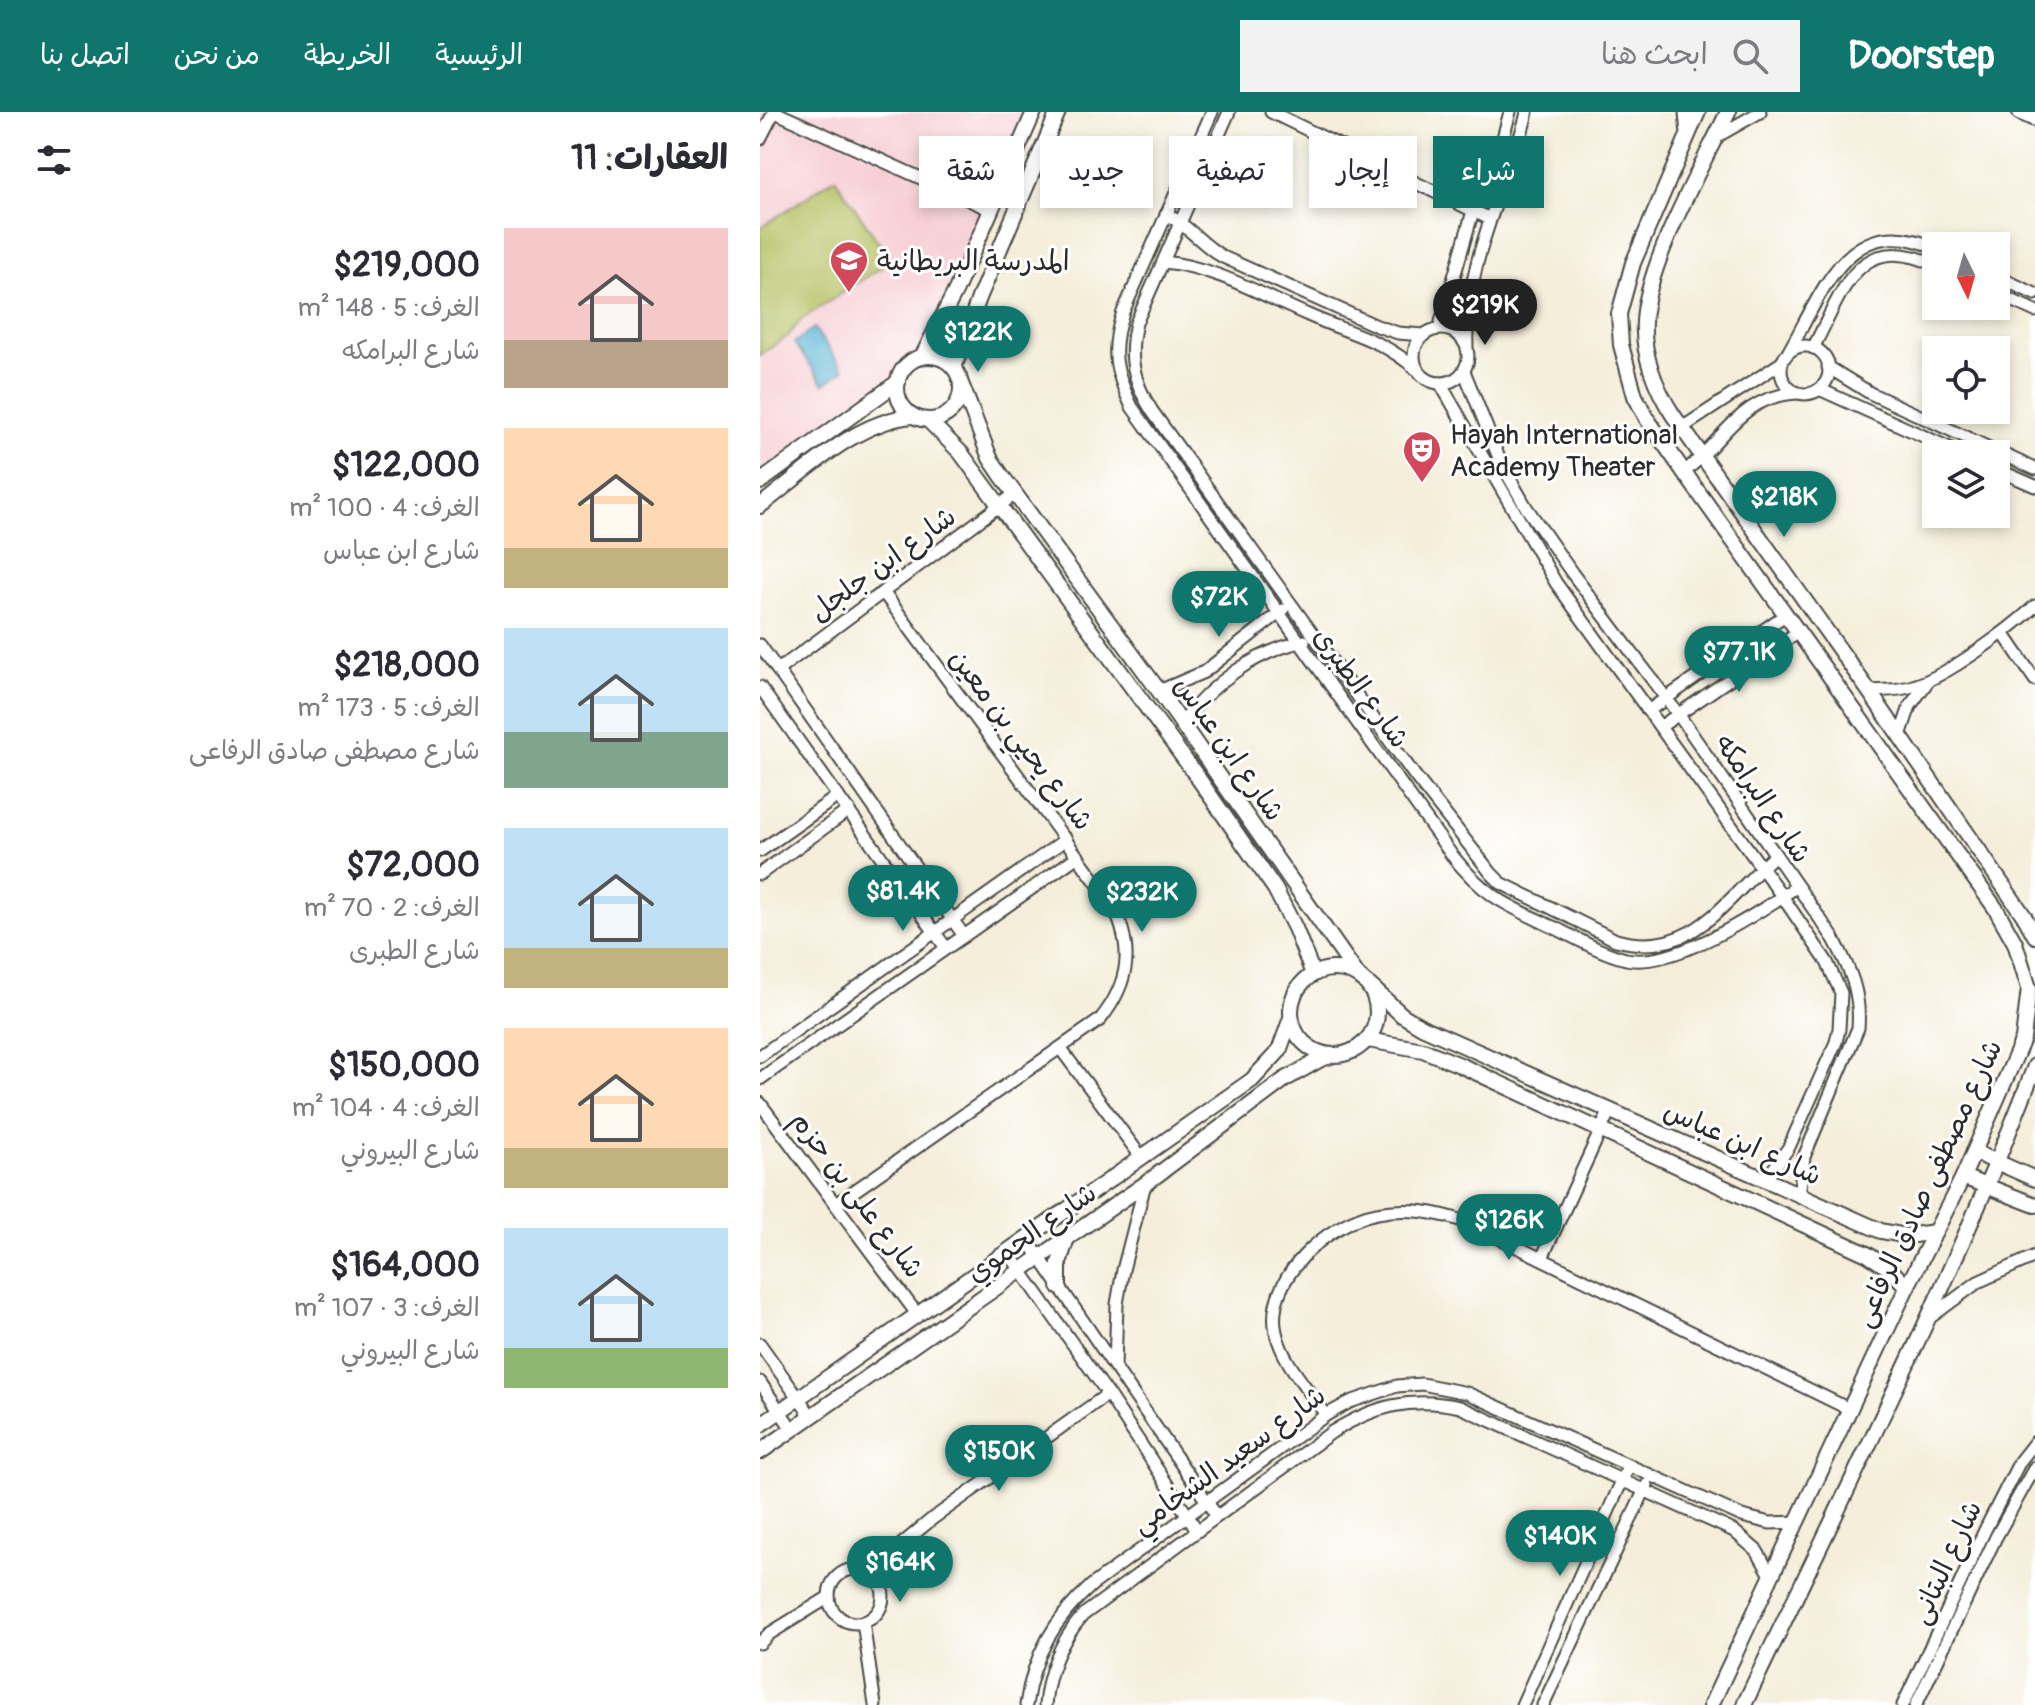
<!DOCTYPE html>
<html lang="ar">
<meta charset="utf-8">
<style>
body{margin:0;font-family:Pangolin,"Playpen Sans Arabic",sans-serif;background:#f2f2f3;color:#2b2b33;direction:rtl;height:100vh;display:flex;flex-direction:column;font-size:30px;white-space:nowrap}
*{box-sizing:border-box;margin:0}
p{font-size:26px;color:#7c7c81}
.icon{flex:none;width:44px;height:44px;fill:none;stroke:currentColor;stroke-width:2;stroke-linecap:round;stroke-linejoin:round}
.map{position:relative;flex:1;overflow:hidden;direction:ltr}
.side{display:flex;flex-direction:column;background:#fff;width:760px}
.side>*{flex:none}
.banner{position:absolute;left:24px;top:24px;width:760px;height:72px;direction:rtl;display:flex;gap:16px}
.needle{width:52px;rotate:175deg}
.controls{position:absolute;left:1162px;top:120px;display:grid;gap:16px}
.controls a{display:grid;place-items:center;width:88px;height:88px;border-radius:0px;background:#fff;box-shadow:0 4px 12px #0003;font-size:40px}
.price{position:absolute;translate:-50% -68px;padding:0 18px;border-radius:28px;background:#0f766e;color:#fff;font-size:26px;line-height:52px;filter:drop-shadow(0 2px 4px #0008)}
.price::after{content:'';position:absolute;left:50%;top:48px;width:24px;height:18px;margin-left:-12px;background:inherit;clip-path:polygon(0 0,100% 0,50% 100%)}
.price.current{background:#222;color:#fff}
ul{padding:0;list-style:none}
li{display:flex;align-items:center;gap:24px;height:200px;padding:0 32px}
li span{display:grid;place-items:center;flex:none;width:224px;height:160px;border-radius:0px;color:#555}
li>.icon{margin-inline-start:auto}
span .icon{width:96px;height:96px;fill:#fffc;stroke-width:1}
li b{font-size:34px}
h2{display:flex;justify-content:space-between;align-items:center;height:96px;padding:0 32px;font-size:34px}
.tag{padding:0 28px;border-radius:0px;background:#fff;box-shadow:0 4px 12px #0003;font-size:28px;line-height:72px}
.tag.current{background:#0f766e;color:#fff}
header{display:flex;align-items:center;gap:48px;box-sizing:border-box;height:112px;padding:0 40px;background:#0f766e;color:#fff}
header strong{font-size:38px}
nav{display:flex;gap:44px;margin-inline-start:auto;font-size:28px}
.search{width:560px;height:72px;background:#f2f2f3;display:flex;align-items:center;gap:20px;box-sizing:border-box;padding:0 28px;border-radius:0px;color:#7c7c81;font-size:30px}
main{display:flex;flex:1;min-height:0}
.map>svg:first-child{display:block}
.built{fill:#f7cfd5}
.green{fill:#b5c163;stroke:#707647;stroke-width:2}
.water{fill:#53b1d2;stroke:#3f6e7e;stroke-width:2}
.lines{fill:none;stroke-linecap:round;stroke-linejoin:round}
.minor-casing{stroke:#494845;stroke-width:15}
.tertiary-casing{stroke:#494845;stroke-width:18}
.secondary-casing{stroke:#494845;stroke-width:20}
.minor{stroke:#fff;stroke-width:11}
.tertiary{stroke:#fff;stroke-width:14}
.secondary{stroke:#fff;stroke-width:16}
.labels{text-anchor:middle;stroke-width:6;stroke-linejoin:round;paint-order:stroke}
.poi-label{font-size:28px;fill:#2b2b2b;stroke:#fff;text-anchor:start}
.street-label{font-size:28px;fill:#2b2b2b;stroke:#fff}
</style>
<header>
<strong>Doorstep</strong>
<div class="search"><svg class="icon" aria-label="search" viewBox="0 0 24 24"><circle cx="10" cy="10" r="6"/><path d="M15 15l6 6"/></svg>ابحث هنا</div>
<nav><a>الرئيسية</a><a>الخريطة</a><a>من نحن</a><a>اتصل بنا</a></nav>
</header>
<main>
<div class="map">
<svg width="1275" height="1593" viewBox="0 0 1275 1593">
<rect width="100%" height="100%" fill="#fff"/>
<filter id="ink" filterUnits="userSpaceOnUse"><feTurbulence type="fractalNoise" baseFrequency=".0125" numOctaves="2"/><feDisplacementMap in="SourceGraphic" scale="16" xChannelSelector="R" yChannelSelector="G"/><feConvolveMatrix kernelMatrix="1 2 1 2 8 2 1 2 1" color-interpolation-filters="sRGB"/></filter>
<filter id="wash" filterUnits="userSpaceOnUse"><feTurbulence type="fractalNoise" baseFrequency=".006" numOctaves="4" result="noise"/><feDisplacementMap in="SourceGraphic" scale="32" xChannelSelector="R" yChannelSelector="G"/><feGaussianBlur stdDeviation="1.8" result="paint"/><feColorMatrix in="noise" values="0 0 0 0 0 0 0 0 0 0 0 0 0 0 0 0 0 1.4 0 .05"/><feComposite in="paint" operator="in"/></filter>
<g filter="url(#wash)">
<rect width="100%" height="100%" fill="#f4eeda"/>
<!-- built -->
<polygon class="built" points="0,0 270,0 166,227 142,258 0,361"/>
<!-- green -->
<polygon class="green" points="75,66 131,149 42,207 28,224 0,243 0,116"/>
<!-- water -->
<polygon class="water" points="54,216 84,258 64,272 34,231"/>
</g>
<g filter="url(#ink)">
<g class="lines">
<!-- minor casing -->
<g class="minor-casing">
<g id="minor">
<polyline points="15,0 231,98"/>
<path d="M452,0L363,200C350,239 355,259 372,295L691,742C725,785 745,792 793,815C816,826 841,841 866,847C913,857 997,802 1036,775"/>
<path d="M469,0L376,211C368,245 373,269 392,299L655,664L731,761L741,771L856,828C932,848 964,789 1014,744"/>
<polyline points="511,0 730,107"/>
<polyline points="925,0 927,23"/>
<polyline points="956,25 1000,0"/>
<polyline points="0,27 14,0"/>
<path d="M406,102C428,113 442,133 463,145L617,214L638,221L663,223"/>
<path d="M404,150C455,155 502,183 548,203C590,222 621,226 657,258"/>
<polyline points="1236,164 1275,182"/>
<polyline points="1236,181 1275,199"/>
<circle cx="681" cy="244" r="27"/>
<polyline points="679,217 713,99 743,26 750,0"/>
<path d="M707,234C705,177 724,124 743,71C752,48 762,24 767,0"/>
<circle cx="1045" cy="258" r="24"/>
<path d="M1053,236C1084,178 1097,117 1176,153"/>
<path d="M1029,239C1064,178 1089,97 1176,136"/>
<polyline points="1068,255 1110,281 1275,357"/>
<path d="M704,259L741,351L766,395L812,461L918,602L1074,827C1090,857 1101,881 1098,916L1044,1045L1039,1083"/>
<polyline points="680,271 796,471 1022,784 1067,850 1081,881 1079,917 1076,930 1029,1035 1005,1069"/>
<polyline points="1059,277 1203,342"/>
<polyline points="902,329 1021,251"/>
<polyline points="1236,357 1275,374"/>
<path d="M924,360C964,329 980,284 1037,281"/>
<polyline points="1243,521 1275,568"/>
<polyline points="0,533 204,824"/>
<polyline points="18,558 255,382"/>
<polyline points="0,575 186,836"/>
<polyline points="399,579 444,560 523,498"/>
<path d="M1109,579C1124,578 1139,579 1153,574C1186,565 1249,518 1275,494"/>
<polyline points="888,599 1025,503"/>
<path d="M422,611C452,571 495,540 544,529"/>
<polyline points="900,615 1038,520"/>
<polyline points="1140,624 1150,594 1168,569"/>
<polyline points="0,739 78,684"/>
<polyline points="0,762 89,698"/>
<polyline points="300,936 382,1046"/>
<polyline points="0,944 306,727"/>
<polyline points="0,967 318,744"/>
<polyline points="0,991 157,1202"/>
<path d="M77,1091L340,908C371,869 374,834 351,790L123,480"/>
<polyline points="267,1127 456,1403"/>
<polyline points="248,1140 348,1282 437,1418"/>
<polyline points="782,1146 849,1000"/>
<polyline points="1168,1207 1218,1170 1275,1144"/>
<polyline points="0,1232 51,1304"/>
<polyline points="355,1255 357,1192 363,1158 385,1072"/>
<polyline points="0,1270 32,1317"/>
<path d="M566,1303C549,1278 522,1250 516,1220C504,1167 568,1110 617,1101C648,1095 676,1100 706,1110L1089,1297"/>
<circle cx="96" cy="1484" r="27"/>
<polyline points="113,1462 142,1432 172,1407 348,1282"/>
<polyline points="103,1510 115,1593"/>
<polyline points="0,1531 9,1522 69,1485"/>
<path d="M266,1593C273,1543 295,1506 332,1473L566,1303L590,1290L637,1274L662,1272L707,1281L982,1404L1010,1411L1038,1410"/>
<path d="M285,1593C288,1558 300,1530 323,1503L572,1320C614,1294 652,1284 700,1295L974,1419L997,1439L1012,1465"/>
<polyline points="762,1593 869,1353"/>
<polyline points="783,1593 887,1373"/>
<polyline points="1143,1593 1225,1418 1260,1349 1275,1330"/>
<polyline points="1156,1593 1236,1425 1275,1355"/>
</g>
</g>
<!-- tertiary casing -->
<g class="tertiary-casing">
<g id="tertiary">
<polyline points="938,0 873,151 859,202 861,233 875,284 887,307 924,360 1236,797 1255,831 1269,876 1263,927 1203,1065 1147,1175 951,1593"/>
<path d="M968,0C942,54 886,153 884,210C882,242 896,277 913,303L1109,579L1264,804L1275,824"/>
<circle cx="169" cy="276" r="32"/>
<polyline points="162,245 196,178 274,0"/>
<polyline points="194,256 219,186 298,0"/>
<polyline points="202,274 230,346 242,364 399,579 598,864"/>
<polyline points="169,309 201,341 436,663 515,777 535,816 553,862"/>
<polyline points="0,370 138,270"/>
<path d="M0,394C45,360 94,310 152,304"/>
<circle cx="574" cy="900" r="43"/>
<polyline points="609,873 642,903 662,915 1121,1119 1147,1124 1175,1120"/>
<polyline points="608,928 663,938 700,953 1107,1142 1130,1157 1147,1175"/>
<polyline points="1214,1040 1275,1067"/>
<polyline points="1203,1065 1275,1093"/>
<polyline points="299,1175 299,1151 306,1129"/>
<polyline points="0,1313 492,968 519,939 531,906"/>
<polyline points="0,1340 385,1072 524,968 561,947 571,944"/>
<path d="M984,1593C1084,1382 1191,1173 1275,954"/>
</g>
</g>
<!-- secondary casing -->
<g class="secondary-casing">
<polyline id="secondary" points="1261,0 1275,6"/>
</g>
<!-- minor -->
<use href="#minor" class="minor"/>
<!-- tertiary -->
<use href="#tertiary" class="tertiary"/>
<!-- secondary -->
<use href="#secondary" class="secondary"/>
</g>
</g>
<!-- icons -->
<defs>
<g id="school-pin" transform="scale(2)"><path d="M0 17L-7.5 6A9.5 9.5 0 1 1 7.5 6Z" fill="#d1495b" stroke="#fff"/><path d="M0-5L7-2L0 1L-7-2ZM-4 1L0 2.5L4 1V4Q0 6-4 4Z" fill="#fff"/></g>
<g id="theatre-pin" transform="scale(2)"><path d="M0 17L-7.5 6A9.5 9.5 0 1 1 7.5 6Z" fill="#d1495b" stroke="#fff"/><path d="M-5-5.5Q0-4 5-5.5V0Q5 5 0 6Q-5 5-5 0ZM-3.3-2.5H-1v1.5H-3.3ZM1-2.5H3.3v1.5H1ZM-2.8 1Q0 5.5 2.8 1Z" fill="#fff"/></g>
</defs>
<g fill-rule="evenodd">
<use href="#school-pin" x="89" y="148"/>
<use href="#theatre-pin" x="662" y="338"/>
</g>
<g class="labels">
<!-- poi labels -->
<g class="poi-label">
<text x="117" y="158">المدرسة البريطانية</text>
<text x="690" y="332">Hayah International<tspan x="690" dy="32">Academy Theater</tspan></text>
</g>
<!-- street labels -->
<g class="street-label">
<text transform="translate(122 451) rotate(-36)" y="10">شارع ابن جلجل</text>
<text transform="translate(602 575) rotate(54)" y="10">شارع الطبرى</text>
<text transform="translate(262 627) rotate(53)" y="10">شارع يحيي بن معين</text>
<text transform="translate(470 636) rotate(55)" y="10">شارع ابن عباس</text>
<text transform="translate(1004 686) rotate(56)" y="10">شارع البرامكه</text>
<text transform="translate(983 1030) rotate(24)" y="10">شارع ابن عباس</text>
<text transform="translate(1167 1071) rotate(-65)" y="10">شارع مصطفى صادق الرفاعى</text>
<text transform="translate(98 1082) rotate(53)" y="10">شارع على بن حزم</text>
<text transform="translate(271 1120) rotate(-35)" y="10">شارع الحموي</text>
<text transform="translate(468 1347) rotate(-36)" y="10">شارع سعيد الشخامي</text>
<text transform="translate(1185 1450) rotate(-65)" y="10">شارع البتانى</text>
</g>
</g>
</svg>
<div class="controls">
<a><svg class="needle" viewBox="-14 -14 28 28"><path d="M0-13l5 13h-10z" fill="#e53935"/><path d="M0 13l5-13h-10z" fill="#7c7c81"/></svg></a>
<a><svg class="icon" aria-label="locate" viewBox="0 0 24 24"><circle cx="12" cy="12" r="6"/><path d="M12 2v4M12 18v4M2 12h4M18 12h4"/></svg></a>
<a><svg class="icon" aria-label="layers" viewBox="0 0 24 24"><path d="M12 4l9 5-9 5-9-5zM3 14l9 5 9-5"/></svg></a>
</div>
<b class="price current" style="left:725px;top:235px">$219K</b>
<b class="price" style="left:218px;top:262px">$122K</b>
<b class="price" style="left:1024px;top:427px">$218K</b>
<b class="price" style="left:459px;top:527px">$72K</b>
<b class="price" style="left:979px;top:582px">$77.1K</b>
<b class="price" style="left:143px;top:821px">$81.4K</b>
<b class="price" style="left:382px;top:822px">$232K</b>
<b class="price" style="left:749px;top:1150px">$126K</b>
<b class="price" style="left:239px;top:1381px">$150K</b>
<b class="price" style="left:800px;top:1466px">$140K</b>
<b class="price" style="left:140px;top:1492px">$164K</b>
<div class="banner">
<a class="tag current">شراء</a>
<a class="tag">إيجار</a>
<a class="tag">تصفية</a>
<a class="tag">جديد</a>
<a class="tag">شقة</a>
</div>
</div>
<section class="side">
<h2>العقارات: 11<svg class="icon" aria-label="filters" viewBox="0 0 24 24"><path d="M4 7h16M4 17h16"/><circle cx="9" cy="7" r="2"/><circle cx="15" cy="17" r="2"/></svg></h2>
<ul>
<li><span style="background:linear-gradient(#f6c9c9 70%,#b9a48a 0)"><svg class="icon" aria-label="home" viewBox="0 0 24 24"><path d="M3 11l9-7 9 7M6 9v11h12V9"/></svg></span><div><b>$219,000</b><p>الغرف: 5 · 148 m²</p><p>شارع البرامكه</p></div></li>
<li><span style="background:linear-gradient(#ffd9b3 75%,#c2b280 0)"><svg class="icon" aria-label="home" viewBox="0 0 24 24"><path d="M3 11l9-7 9 7M6 9v11h12V9"/></svg></span><div><b>$122,000</b><p>الغرف: 4 · 100 m²</p><p>شارع ابن عباس</p></div></li>
<li><span style="background:linear-gradient(#bfe0f5 65%,#7fa58c 0)"><svg class="icon" aria-label="home" viewBox="0 0 24 24"><path d="M3 11l9-7 9 7M6 9v11h12V9"/></svg></span><div><b>$218,000</b><p>الغرف: 5 · 173 m²</p><p>شارع مصطفى صادق الرفاعى</p></div></li>
<li><span style="background:linear-gradient(#bfe0f5 75%,#c2b280 0)"><svg class="icon" aria-label="home" viewBox="0 0 24 24"><path d="M3 11l9-7 9 7M6 9v11h12V9"/></svg></span><div><b>$72,000</b><p>الغرف: 2 · 70 m²</p><p>شارع الطبرى</p></div></li>
<li><span style="background:linear-gradient(#ffd9b3 75%,#c2b280 0)"><svg class="icon" aria-label="home" viewBox="0 0 24 24"><path d="M3 11l9-7 9 7M6 9v11h12V9"/></svg></span><div><b>$150,000</b><p>الغرف: 4 · 104 m²</p><p>شارع البيروني</p></div></li>
<li><span style="background:linear-gradient(#bfe0f5 75%,#8fb573 0)"><svg class="icon" aria-label="home" viewBox="0 0 24 24"><path d="M3 11l9-7 9 7M6 9v11h12V9"/></svg></span><div><b>$164,000</b><p>الغرف: 3 · 107 m²</p><p>شارع البيروني</p></div></li>
</ul>
</section>
</main>
